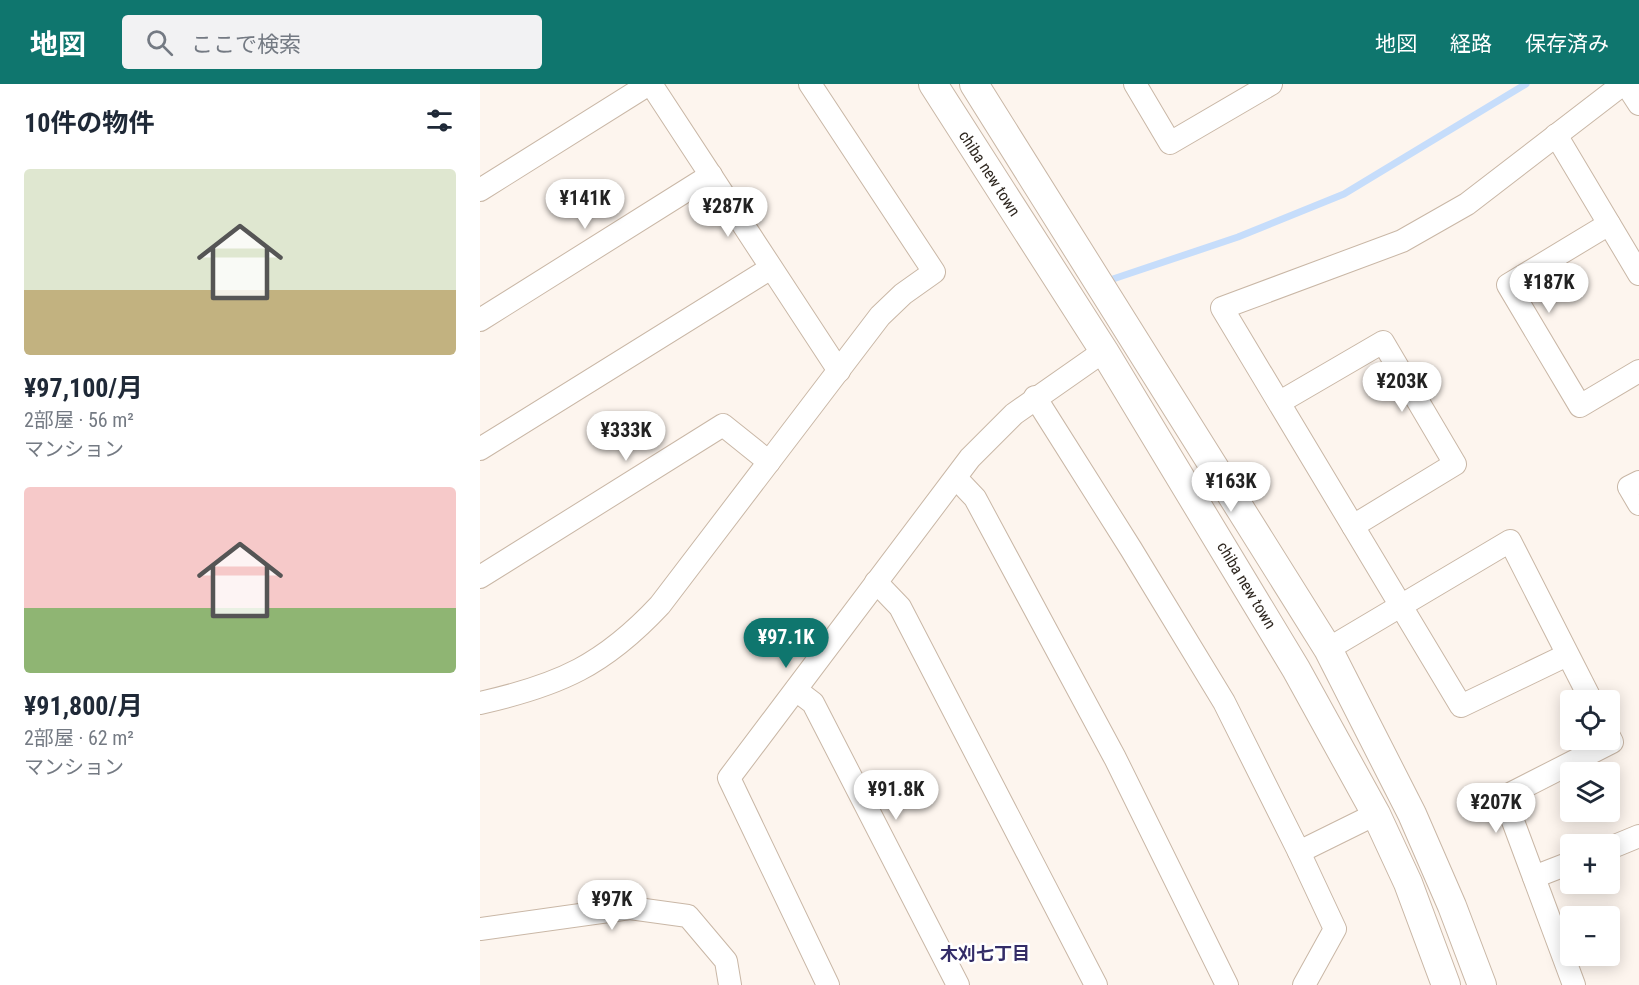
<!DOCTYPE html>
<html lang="ja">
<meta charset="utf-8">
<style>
body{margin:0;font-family:"Roboto Condensed","Noto Sans JP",sans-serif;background:#f2f2f3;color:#1f2937;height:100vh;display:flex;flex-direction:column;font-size:22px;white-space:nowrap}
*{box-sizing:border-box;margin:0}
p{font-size:20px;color:#747a83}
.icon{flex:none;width:33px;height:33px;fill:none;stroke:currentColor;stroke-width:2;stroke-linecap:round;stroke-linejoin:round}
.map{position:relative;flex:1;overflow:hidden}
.side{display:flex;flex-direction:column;background:#fff;width:480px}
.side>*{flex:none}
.buttons{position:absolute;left:1080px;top:606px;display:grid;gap:12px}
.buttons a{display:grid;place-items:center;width:60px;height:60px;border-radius:6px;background:#fff;box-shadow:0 3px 15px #0003;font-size:30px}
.price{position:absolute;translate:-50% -51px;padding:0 14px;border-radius:21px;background:#fff;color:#222;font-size:20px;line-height:39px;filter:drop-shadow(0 2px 3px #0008)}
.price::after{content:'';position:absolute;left:50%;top:36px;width:18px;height:14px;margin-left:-9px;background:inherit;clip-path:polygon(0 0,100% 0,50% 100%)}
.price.current{background:#0f766e;color:#fff}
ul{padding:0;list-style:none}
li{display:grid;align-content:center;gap:12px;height:318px;padding:0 24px}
li span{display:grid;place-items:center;height:186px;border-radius:6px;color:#555}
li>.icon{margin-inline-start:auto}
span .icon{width:108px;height:108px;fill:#fffc;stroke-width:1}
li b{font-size:26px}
h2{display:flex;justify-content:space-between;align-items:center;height:72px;padding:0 24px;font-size:26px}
header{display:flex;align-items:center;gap:36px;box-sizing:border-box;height:84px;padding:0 30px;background:#0f766e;color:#fff}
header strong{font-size:28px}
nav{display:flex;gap:33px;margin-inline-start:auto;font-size:21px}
.search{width:420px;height:54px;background:#f2f2f3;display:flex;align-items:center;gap:15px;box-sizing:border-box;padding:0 21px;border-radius:6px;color:#747a83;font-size:22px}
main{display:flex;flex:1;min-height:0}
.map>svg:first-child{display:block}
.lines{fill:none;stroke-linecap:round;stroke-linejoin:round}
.stream{stroke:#c6ddfb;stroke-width:7}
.minor-casing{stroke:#c9b7a6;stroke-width:24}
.major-casing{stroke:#c9b7a6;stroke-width:30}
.minor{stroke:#fff;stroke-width:22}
.major{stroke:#fff;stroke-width:28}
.labels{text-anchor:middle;stroke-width:5;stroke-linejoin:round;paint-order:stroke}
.street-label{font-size:16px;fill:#302922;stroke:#fff}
.neighbourhood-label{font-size:18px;font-weight:bold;fill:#342d68;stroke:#fff}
</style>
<header>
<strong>地図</strong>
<div class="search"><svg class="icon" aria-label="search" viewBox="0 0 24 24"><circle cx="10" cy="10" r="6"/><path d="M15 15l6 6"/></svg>ここで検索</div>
<nav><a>地図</a><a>経路</a><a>保存済み</a></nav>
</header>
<main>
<section class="side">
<h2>10件の物件<svg class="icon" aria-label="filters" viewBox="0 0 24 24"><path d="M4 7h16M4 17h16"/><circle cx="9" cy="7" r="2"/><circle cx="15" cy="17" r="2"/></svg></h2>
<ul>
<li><span style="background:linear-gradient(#dfe7d0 65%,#c2b280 0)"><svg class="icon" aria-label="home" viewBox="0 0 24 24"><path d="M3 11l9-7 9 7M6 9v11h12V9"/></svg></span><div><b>¥97,100/月</b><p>2部屋 · 56 m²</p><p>マンション</p></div></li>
<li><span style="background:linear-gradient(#f6c9c9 65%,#8fb573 0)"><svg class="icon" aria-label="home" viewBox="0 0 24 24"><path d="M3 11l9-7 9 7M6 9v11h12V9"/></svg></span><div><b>¥91,800/月</b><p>2部屋 · 62 m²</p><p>マンション</p></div></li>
</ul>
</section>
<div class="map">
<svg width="1159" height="901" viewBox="0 0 1159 901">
<rect width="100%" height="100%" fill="#fdf5ee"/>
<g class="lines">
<!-- stream -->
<polyline class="stream" points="630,196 758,153 864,110 1046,0"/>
<!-- minor casing -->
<g class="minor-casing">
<g id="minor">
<polyline points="171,0 359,287"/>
<polyline points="655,0 690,59 791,0"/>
<polyline points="1146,0 1159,20"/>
<polyline points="1076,51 1159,190"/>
<polyline points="0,106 169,0"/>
<polyline points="1129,140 1028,201 1100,322 1159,287"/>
<polyline points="0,236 231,91"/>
<polyline points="555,313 651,465 744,618 819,768 855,845 824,901"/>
<polyline points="800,318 903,258 975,380 873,442"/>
<polyline points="0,365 291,184"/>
<polyline points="476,394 495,414 635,674 747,901"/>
<polyline points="1159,398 1149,403 1159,420"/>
<polyline points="0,493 243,341 289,378"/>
<polyline points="396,498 420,523 616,901"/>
<polyline points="848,565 1030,457 1111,616"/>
<polyline points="1087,571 981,622 742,224 922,157 987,120 1143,0"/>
<polyline points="316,606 333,619 478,901"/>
<path d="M0,619C80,601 124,581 180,521L400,232L423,210L454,188L330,0"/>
<polyline points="1130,764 1159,752"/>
<polyline points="819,768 896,730"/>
<polyline points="1054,793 1090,779"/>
<polyline points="0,845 150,824 208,832 246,877 250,901"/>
<polyline points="348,901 249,694 490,374 534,330 624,267"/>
<polyline points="1094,901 1024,713 1132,658 1130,654"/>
</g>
</g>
<!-- major casing -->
<g class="major-casing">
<g id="major">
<polyline points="453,0 624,267 816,585 896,730 928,799 966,901"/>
<polyline points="494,0 848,565 932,730 972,822 1002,901"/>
</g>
</g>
<!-- minor -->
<use href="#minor" class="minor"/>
<!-- major -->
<use href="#major" class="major"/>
</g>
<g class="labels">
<!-- street labels -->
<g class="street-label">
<text transform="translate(510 89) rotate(57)" y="6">chiba new town</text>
<text transform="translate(767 501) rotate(59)" y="6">chiba new town</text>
</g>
<!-- neighbourhood labels -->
<g class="neighbourhood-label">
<text x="505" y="876">木刈七丁目</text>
</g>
</g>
</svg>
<div class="buttons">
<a><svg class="icon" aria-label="locate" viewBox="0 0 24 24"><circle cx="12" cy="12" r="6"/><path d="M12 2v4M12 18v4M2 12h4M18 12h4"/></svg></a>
<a><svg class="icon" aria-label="layers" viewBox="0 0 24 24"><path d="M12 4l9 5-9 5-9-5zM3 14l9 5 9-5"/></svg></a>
<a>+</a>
<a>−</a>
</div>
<b class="price" style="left:105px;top:146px">¥141K</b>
<b class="price" style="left:248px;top:154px">¥287K</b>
<b class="price" style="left:1069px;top:230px">¥187K</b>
<b class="price" style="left:922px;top:329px">¥203K</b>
<b class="price" style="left:146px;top:378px">¥333K</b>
<b class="price" style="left:751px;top:429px">¥163K</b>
<b class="price current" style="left:306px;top:585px">¥97.1K</b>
<b class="price" style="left:416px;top:737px">¥91.8K</b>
<b class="price" style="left:1016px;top:750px">¥207K</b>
<b class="price" style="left:132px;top:847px">¥97K</b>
</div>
</main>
